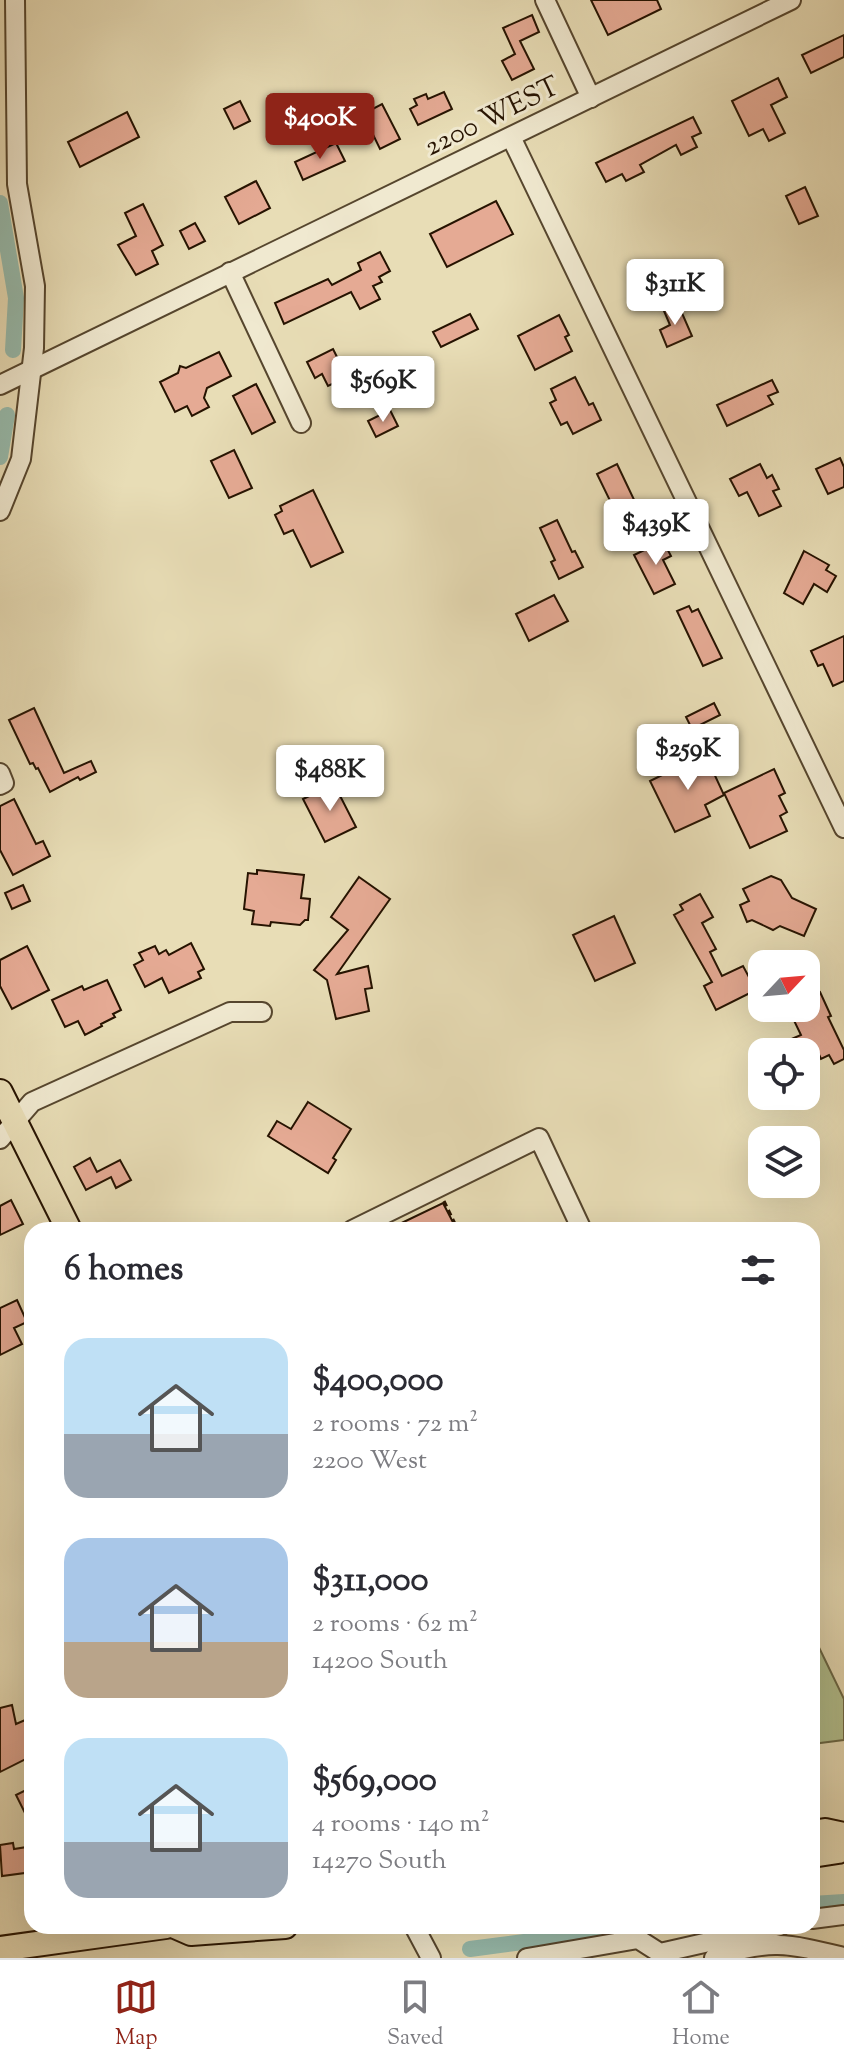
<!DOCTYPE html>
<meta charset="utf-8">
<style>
body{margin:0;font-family:"Sorts Mill Goudy",serif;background:#f2f2f3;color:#2b2b33;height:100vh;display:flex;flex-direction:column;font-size:30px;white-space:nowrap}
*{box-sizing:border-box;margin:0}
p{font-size:26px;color:#7c7c81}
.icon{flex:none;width:44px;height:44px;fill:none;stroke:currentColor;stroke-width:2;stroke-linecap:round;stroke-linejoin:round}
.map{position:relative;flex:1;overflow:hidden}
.details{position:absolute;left:24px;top:1222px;width:796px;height:712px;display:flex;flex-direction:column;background:#fff;border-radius:24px;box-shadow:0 8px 32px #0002}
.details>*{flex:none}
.needle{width:52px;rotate:64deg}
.buttons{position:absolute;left:748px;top:950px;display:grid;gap:16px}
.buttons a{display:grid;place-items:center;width:72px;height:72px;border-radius:16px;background:#fff;box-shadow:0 8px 32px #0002;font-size:40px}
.price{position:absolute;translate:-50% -68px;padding:0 18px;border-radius:8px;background:#fff;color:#222;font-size:26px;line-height:52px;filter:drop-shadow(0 2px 4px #0008)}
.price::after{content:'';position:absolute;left:50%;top:48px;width:24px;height:18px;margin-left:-12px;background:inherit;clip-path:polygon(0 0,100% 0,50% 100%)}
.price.selected{background:#8f2418;color:#fff}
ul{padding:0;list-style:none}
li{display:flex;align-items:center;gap:24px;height:200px;padding:0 40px}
li span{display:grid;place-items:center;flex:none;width:224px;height:160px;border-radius:24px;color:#555}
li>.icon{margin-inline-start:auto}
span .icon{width:96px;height:96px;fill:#fffc;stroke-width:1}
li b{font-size:34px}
h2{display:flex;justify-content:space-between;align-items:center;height:96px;padding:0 40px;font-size:34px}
.dock{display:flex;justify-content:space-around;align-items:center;height:112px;border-top:2px solid #e1e1e2;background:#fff;font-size:22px;color:#7c7c81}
.dock a{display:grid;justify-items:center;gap:4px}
.dock .selected{color:#8f2418}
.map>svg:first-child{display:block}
.green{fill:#b4c18f;stroke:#6d6a48;stroke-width:2}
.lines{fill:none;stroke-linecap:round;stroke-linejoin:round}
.canal{stroke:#97bcae;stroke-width:16}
.building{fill:#e5aa94;stroke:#261301;stroke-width:2}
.minor-casing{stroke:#56462e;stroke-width:22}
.major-casing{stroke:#261301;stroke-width:28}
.path{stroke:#261301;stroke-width:3;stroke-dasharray:6 4;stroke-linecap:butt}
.minor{stroke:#f0e9d0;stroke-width:18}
.major{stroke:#e8ddb6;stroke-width:24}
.labels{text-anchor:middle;stroke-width:6;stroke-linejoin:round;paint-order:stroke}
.street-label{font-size:28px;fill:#261301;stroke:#f0e9d0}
</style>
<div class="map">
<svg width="844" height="1958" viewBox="0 0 844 1958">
<rect width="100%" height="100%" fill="#e8ddb6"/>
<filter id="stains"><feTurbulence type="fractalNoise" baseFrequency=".0025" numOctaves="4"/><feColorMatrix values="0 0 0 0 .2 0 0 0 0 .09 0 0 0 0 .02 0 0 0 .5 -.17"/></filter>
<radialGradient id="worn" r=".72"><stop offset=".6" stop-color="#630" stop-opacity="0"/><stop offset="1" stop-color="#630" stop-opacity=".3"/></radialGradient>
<!-- green -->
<polygon class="green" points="812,1633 844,1699 844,1740 812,1744"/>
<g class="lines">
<!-- canal -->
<g class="canal">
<polyline points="0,203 16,298 13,350"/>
<polyline points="0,457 7,415"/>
<polyline points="812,1904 844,1902"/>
<polyline points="470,1949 646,1926"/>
</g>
</g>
<!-- building -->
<g class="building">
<polygon points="591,0 657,0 661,9 608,35"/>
<polygon points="532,15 539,32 520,41 534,69 512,80 502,61 515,54 503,28"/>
<polygon points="844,35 844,57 811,73 802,55"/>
<polygon points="778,78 787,97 771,105 785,133 769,141 763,129 749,136 732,101"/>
<polygon points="444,92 452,109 418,125 410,109 417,105 414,99 426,94 428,99"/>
<polygon points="240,101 250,121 234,129 224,109"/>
<polygon points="382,104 400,139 380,149 363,114"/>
<polygon points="127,112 139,137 80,167 68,142"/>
<polygon points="693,117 701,133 692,137 697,147 681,155 676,145 640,165 644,172 626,181 622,174 606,182 596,163"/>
<polygon points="336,143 345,161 303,180 295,162"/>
<polygon points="256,181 270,208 239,224 225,197"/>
<polygon points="805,187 818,216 799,224 786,196"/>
<polygon points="496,201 513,234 447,267 430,234"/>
<polygon points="143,204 163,245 152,251 158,264 136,275 118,245 136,236 125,213"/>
<polygon points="195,223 205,241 189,249 180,231"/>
<polygon points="380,252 390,271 379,277 382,282 373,286 380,299 360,309 351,292 284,324 275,303 328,279 332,285 361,270 358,263"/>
<polygon points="678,304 692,336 667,347 660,330 670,325 664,311"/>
<polygon points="470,314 478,329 441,347 433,332"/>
<polygon points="559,315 569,335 565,337 572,351 535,370 518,336"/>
<polygon points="333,349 347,377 328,386 322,374 315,378 307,362"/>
<polygon points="219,352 231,376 207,388 204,398 209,407 192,416 187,406 175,412 160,382 178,373 180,366 186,368"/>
<polygon points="575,377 589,405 593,403 601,420 573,434 567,422 561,425 550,403 556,400 551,389"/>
<polygon points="772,380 778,392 768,396 773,404 727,426 717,405"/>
<polygon points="256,384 275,422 252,434 233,396"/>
<polygon points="390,410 398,426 376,437 368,421"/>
<polygon points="234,450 252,488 229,498 211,461"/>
<polygon points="840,458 844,467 844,487 828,494 816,469"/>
<polygon points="617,464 637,506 617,515 597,474"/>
<polygon points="760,464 767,478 772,475 779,489 773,491 781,506 759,516 747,492 739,496 730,479"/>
<polygon points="313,490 343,552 311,567 293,530 284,534 275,515 282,511 280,506"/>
<polygon points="557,520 572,552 575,551 583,567 559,579 551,562 555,560 540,528"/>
<polygon points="663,541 671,556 663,560 675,584 654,594 634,555"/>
<polygon points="804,551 829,565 826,570 836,576 827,592 814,584 803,604 784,593"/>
<polygon points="554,595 568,621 529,641 516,614"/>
<polygon points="689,606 692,612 698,609 722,658 703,666 677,611"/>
<polygon points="844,636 844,681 833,686 823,664 818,666 811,651"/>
<polygon points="714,703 720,715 692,729 686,717"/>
<polygon points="34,708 64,773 91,761 96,772 80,780 78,777 50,792 38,768 36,769 33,763 30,764 9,720"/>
<polygon points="705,754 724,795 705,805 710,816 675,832 650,781"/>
<polygon points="774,769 785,793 779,796 787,812 780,816 787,831 750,848 724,793"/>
<polygon points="334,784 356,827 325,842 303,799"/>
<polygon points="14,799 36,844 43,841 50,856 13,875 0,850 0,806"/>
<polygon points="257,870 304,875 301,898 310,899 308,920 305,920 300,925 271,922 270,926 252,924 254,911 244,909 248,873 257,874"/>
<polygon points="771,876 781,880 792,898 816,909 804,936 780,926 773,930 752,920 747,922 740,905 749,901 743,889"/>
<polygon points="359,877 390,899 337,974 368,966 372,988 365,989 369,1011 336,1019 327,980 314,970 348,930 331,917"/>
<polygon points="23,885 30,901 12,909 5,893"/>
<polygon points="700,894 713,917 702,923 716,949 710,952 722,976 743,966 756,990 716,1010 704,986 712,982 674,915 683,910 680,905"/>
<polygon points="614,916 635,963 595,981 573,935"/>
<polygon points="191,943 204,969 198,972 201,978 169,993 162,978 145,987 134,965 143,960 139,953 155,946 159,954 166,950 169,955"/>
<polygon points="27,946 49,990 12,1009 0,986 0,960"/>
<polygon points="107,980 121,1010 113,1014 115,1017 101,1024 102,1026 85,1035 78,1021 65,1027 52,1000 82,986 84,990"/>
<polygon points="820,992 831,1016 828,1017 844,1050 844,1059 834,1064 829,1055 821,1059 818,1052 806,1058 806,1052 794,1052 789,1040 801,1035 788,1008 806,1008 806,998"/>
<polygon points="308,1102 351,1129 333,1158 336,1160 328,1173 268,1136 277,1121 291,1129"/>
<polygon points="90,1158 97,1172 120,1160 131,1180 116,1188 111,1177 86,1190 74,1167"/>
<polygon points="11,1200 23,1224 0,1235 0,1206"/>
<polygon points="443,1203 457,1230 387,1230"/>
<polygon points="17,1300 27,1322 14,1328 22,1344 0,1355 0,1308"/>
<polygon points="12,1705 16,1724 32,1717 32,1756 0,1772 0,1708"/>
<polygon points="32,1787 32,1827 16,1795"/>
<polygon points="13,1843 14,1849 27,1847 29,1860 32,1860 32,1872 2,1876 0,1845"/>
</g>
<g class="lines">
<!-- minor casing -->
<g class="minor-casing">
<g id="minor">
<polyline points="545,0 591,98"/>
<polyline points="511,137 844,828"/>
<polyline points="230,272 301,423"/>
<polyline points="0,385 791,0"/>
<polyline points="0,511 21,459 34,348 35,286 17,184 15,0"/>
<polyline points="0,773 4,783 0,785"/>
<polyline points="0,1139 32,1102 230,1012 262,1012"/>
<polyline points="352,1230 539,1138 582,1230"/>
<polyline points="812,1919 844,1915"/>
<polyline points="414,1926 431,1958"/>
<polyline points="527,1958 638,1939 660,1953 780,1926"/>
<path d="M714,1958C768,1938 790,1944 844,1957"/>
</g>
</g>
<!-- major casing -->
<g class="major-casing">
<g id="major">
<polyline points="0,1092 69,1230"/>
<polyline points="812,1833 825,1831 844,1835"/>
<polyline points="812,1855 838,1851 844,1847"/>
<polyline points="175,1926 191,1933 285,1926"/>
<polyline points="0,1949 166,1926"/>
</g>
</g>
<!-- path -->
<polyline class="path" points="444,1201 458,1230"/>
<!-- minor -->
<use href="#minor" class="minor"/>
<!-- major -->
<use href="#major" class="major"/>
</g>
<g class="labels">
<!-- street labels -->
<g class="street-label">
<text transform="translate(491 115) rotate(-26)" y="10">2200 WEST</text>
</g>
</g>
<rect width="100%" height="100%" filter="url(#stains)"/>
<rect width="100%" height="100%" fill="url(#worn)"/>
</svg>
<div class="buttons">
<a><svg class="needle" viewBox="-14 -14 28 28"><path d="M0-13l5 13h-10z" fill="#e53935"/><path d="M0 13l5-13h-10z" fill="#7c7c81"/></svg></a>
<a><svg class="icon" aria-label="locate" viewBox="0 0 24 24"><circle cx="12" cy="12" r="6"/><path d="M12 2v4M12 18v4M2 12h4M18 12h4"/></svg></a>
<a><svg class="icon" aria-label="layers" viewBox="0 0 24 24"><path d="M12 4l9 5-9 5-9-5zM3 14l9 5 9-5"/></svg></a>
</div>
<b class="price selected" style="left:320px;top:161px">$400K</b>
<b class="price" style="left:675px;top:327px">$311K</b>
<b class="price" style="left:383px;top:424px">$569K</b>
<b class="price" style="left:656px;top:567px">$439K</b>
<b class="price" style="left:688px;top:792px">$259K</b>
<b class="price" style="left:330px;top:813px">$488K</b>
<section class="details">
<h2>6 homes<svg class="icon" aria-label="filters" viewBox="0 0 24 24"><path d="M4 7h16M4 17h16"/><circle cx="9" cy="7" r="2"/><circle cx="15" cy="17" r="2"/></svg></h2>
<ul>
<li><span style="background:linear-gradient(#bfe0f5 60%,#9aa5b1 0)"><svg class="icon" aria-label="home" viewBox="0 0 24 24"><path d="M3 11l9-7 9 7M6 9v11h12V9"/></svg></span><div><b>$400,000</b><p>2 rooms · 72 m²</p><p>2200 West</p></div></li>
<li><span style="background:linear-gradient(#a9c7e8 65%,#b9a48a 0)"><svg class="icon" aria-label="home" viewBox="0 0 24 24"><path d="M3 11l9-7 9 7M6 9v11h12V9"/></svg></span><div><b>$311,000</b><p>2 rooms · 62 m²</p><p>14200 South</p></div></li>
<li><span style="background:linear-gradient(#bfe0f5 65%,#9aa5b1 0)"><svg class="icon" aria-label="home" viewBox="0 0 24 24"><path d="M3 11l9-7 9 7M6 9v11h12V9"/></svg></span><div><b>$569,000</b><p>4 rooms · 140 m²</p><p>14270 South</p></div></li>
</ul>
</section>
</div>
<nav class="dock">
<a class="selected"><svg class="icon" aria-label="map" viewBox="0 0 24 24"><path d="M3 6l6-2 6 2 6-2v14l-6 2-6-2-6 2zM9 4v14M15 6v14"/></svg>Map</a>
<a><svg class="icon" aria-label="saved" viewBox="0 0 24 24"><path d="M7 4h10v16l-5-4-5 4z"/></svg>Saved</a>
<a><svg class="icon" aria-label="home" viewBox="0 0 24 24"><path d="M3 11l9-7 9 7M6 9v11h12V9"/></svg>Home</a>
</nav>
